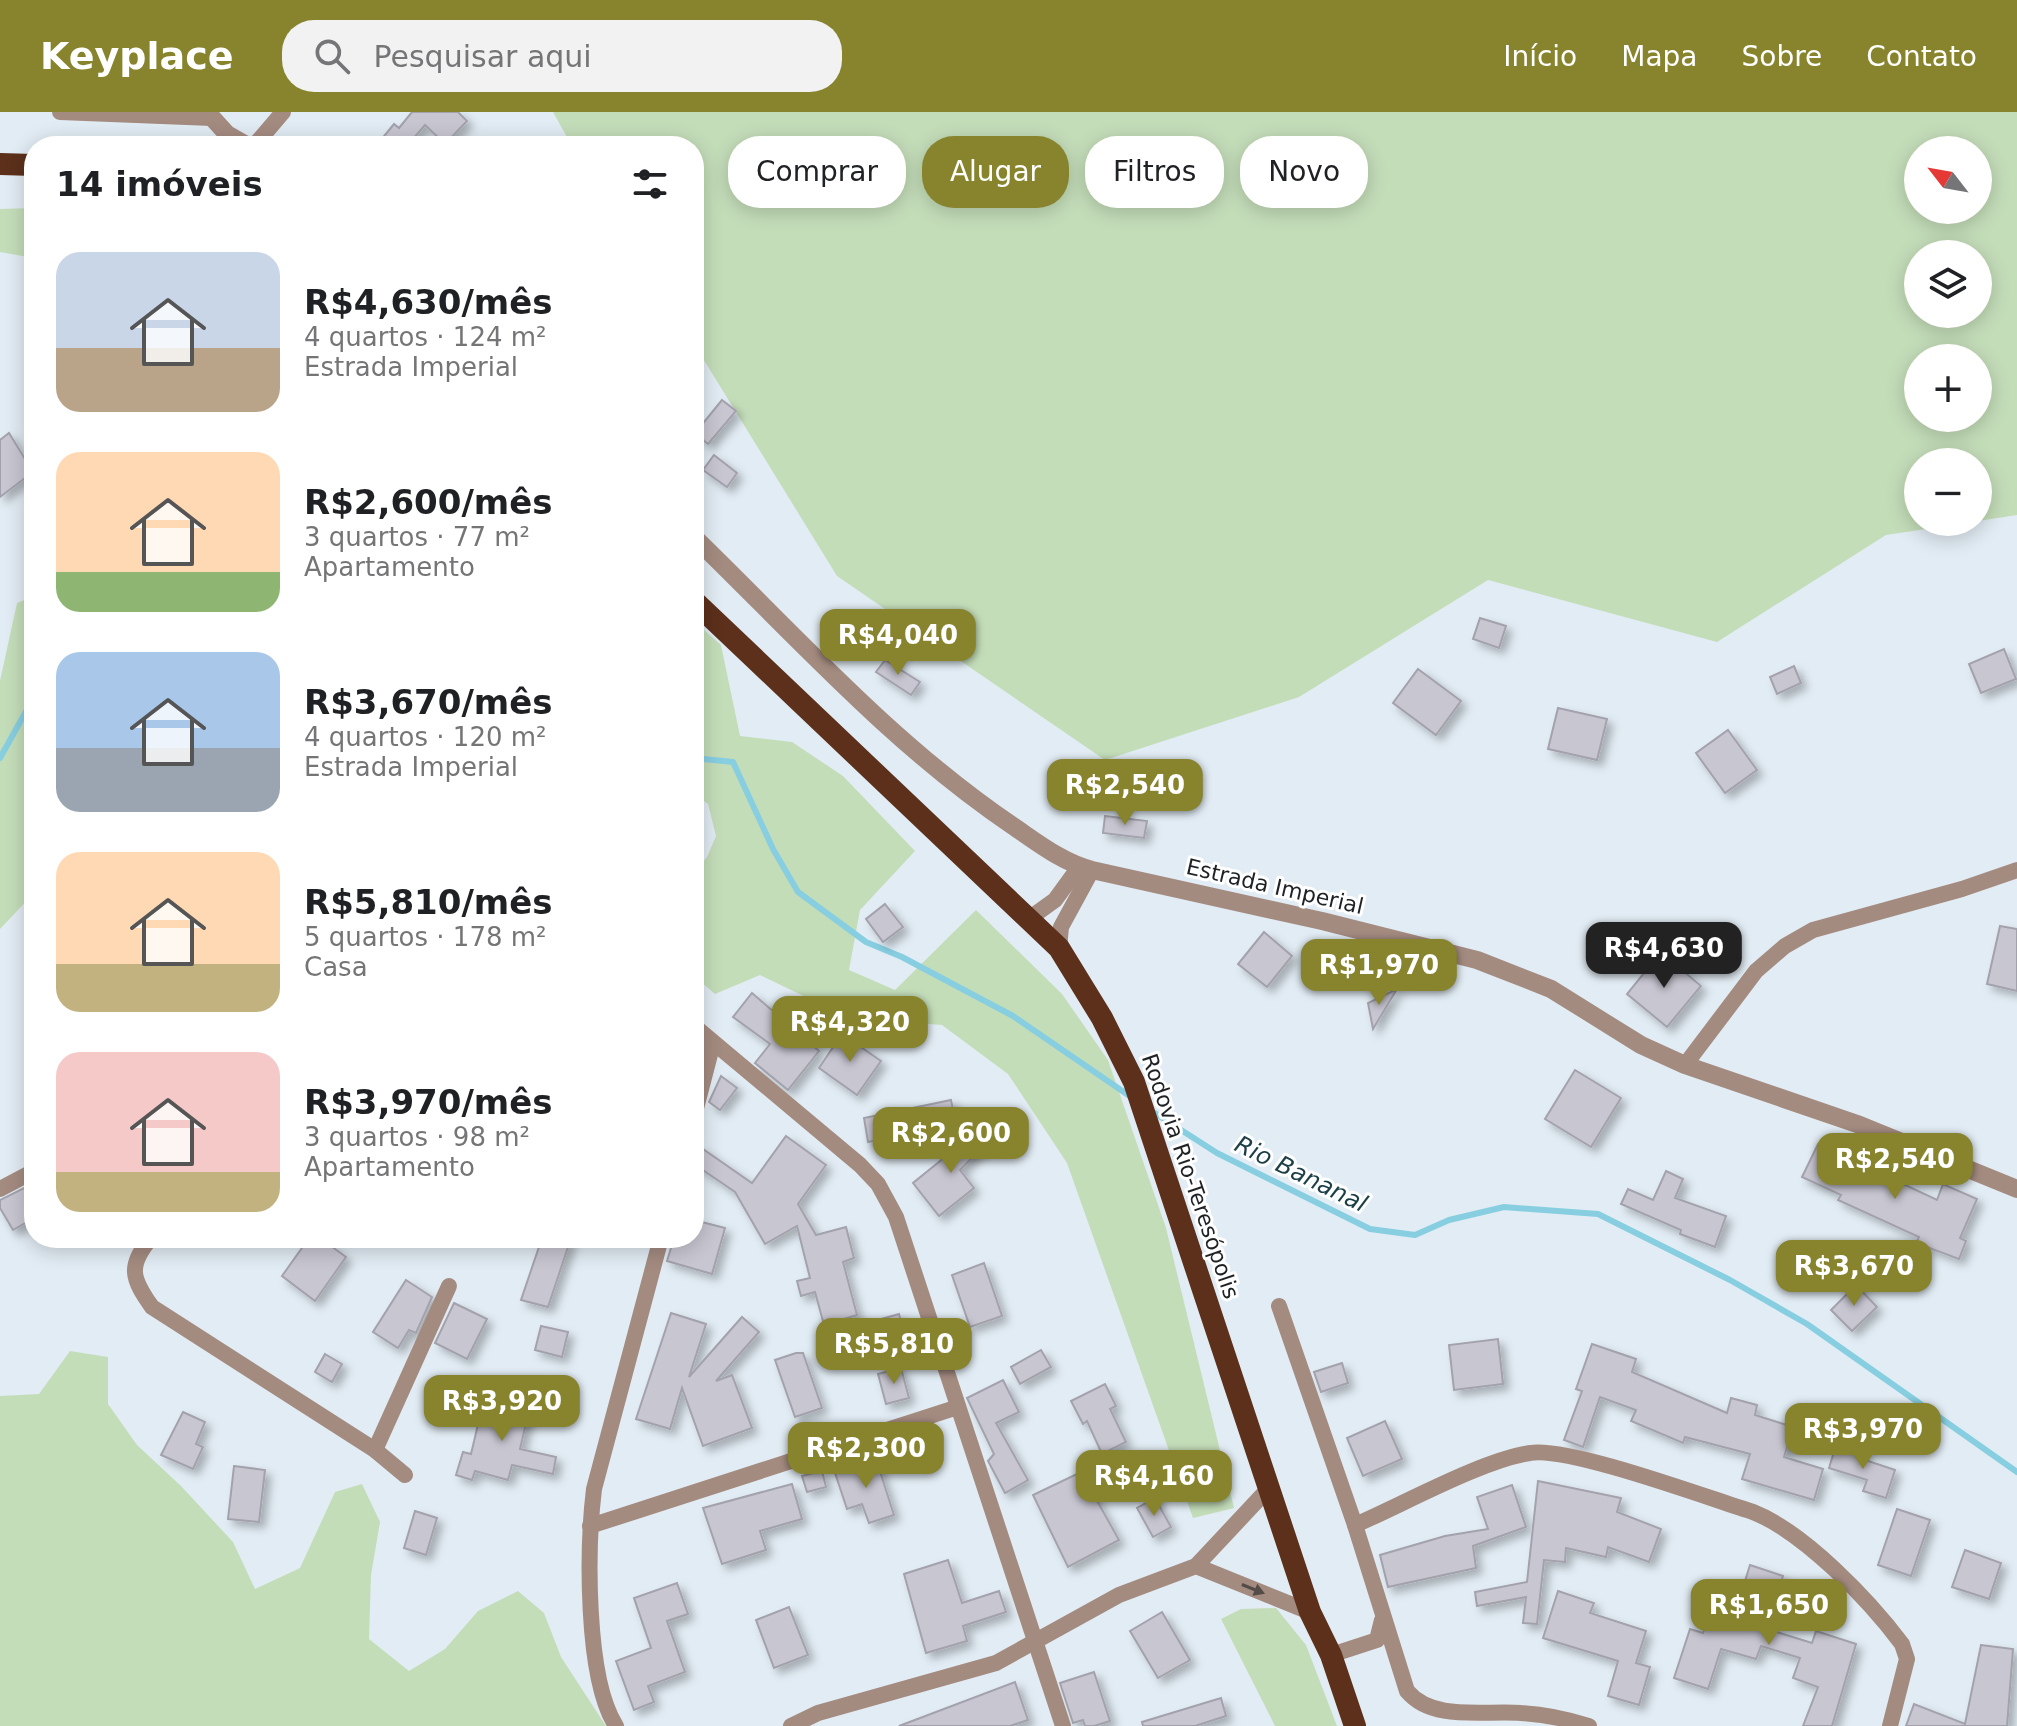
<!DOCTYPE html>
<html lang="pt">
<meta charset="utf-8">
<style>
body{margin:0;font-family:"DejaVu Sans",sans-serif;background:#f2f2f2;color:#202124;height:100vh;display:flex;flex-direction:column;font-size:30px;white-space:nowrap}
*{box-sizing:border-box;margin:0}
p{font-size:26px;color:#757577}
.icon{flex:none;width:44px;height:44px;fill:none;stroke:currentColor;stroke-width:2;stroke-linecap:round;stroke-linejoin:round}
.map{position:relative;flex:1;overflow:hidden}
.side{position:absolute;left:24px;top:24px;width:680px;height:1112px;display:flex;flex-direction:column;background:#fff;border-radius:32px;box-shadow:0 4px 20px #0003}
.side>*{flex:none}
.banner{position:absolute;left:728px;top:24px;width:760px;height:72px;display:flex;gap:16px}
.needle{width:52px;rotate:301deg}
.buttons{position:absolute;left:1904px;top:24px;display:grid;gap:16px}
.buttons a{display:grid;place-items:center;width:88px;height:88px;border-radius:50%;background:#fff;box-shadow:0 4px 20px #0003;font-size:40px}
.price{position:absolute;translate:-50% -68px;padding:0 18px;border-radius:16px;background:#87842d;color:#fff;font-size:26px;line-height:52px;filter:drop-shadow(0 2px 4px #0008)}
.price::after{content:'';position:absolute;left:50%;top:48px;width:24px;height:18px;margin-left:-12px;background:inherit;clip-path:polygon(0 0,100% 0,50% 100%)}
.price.selected{background:#222;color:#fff}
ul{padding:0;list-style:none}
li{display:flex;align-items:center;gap:24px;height:200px;padding:0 32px}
li span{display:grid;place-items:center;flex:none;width:224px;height:160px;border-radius:24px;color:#555}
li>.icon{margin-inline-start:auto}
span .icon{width:96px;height:96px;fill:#fffc;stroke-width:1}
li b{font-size:34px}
h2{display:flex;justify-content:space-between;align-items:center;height:96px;padding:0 32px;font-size:34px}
.tag{padding:0 28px;border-radius:32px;background:#fff;box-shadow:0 4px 20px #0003;font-size:28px;line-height:72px}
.tag.selected{background:#87842d;color:#fff}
header{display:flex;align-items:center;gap:48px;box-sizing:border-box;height:112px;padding:0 40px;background:#87842d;color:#fff}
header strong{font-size:38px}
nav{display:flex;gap:44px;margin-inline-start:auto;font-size:28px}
.search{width:560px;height:72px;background:#f2f2f2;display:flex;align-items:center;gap:20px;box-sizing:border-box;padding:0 28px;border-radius:32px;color:#757577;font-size:30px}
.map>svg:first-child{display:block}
.green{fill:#c4ddb9;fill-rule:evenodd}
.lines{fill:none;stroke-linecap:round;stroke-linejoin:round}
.stream{stroke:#87cee1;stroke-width:6}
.building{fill:#c8c6d1;stroke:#a3a2ac;stroke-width:2;filter:url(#shadow)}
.minor{stroke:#a48b80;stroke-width:16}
.tertiary{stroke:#a48b80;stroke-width:18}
.trunk{stroke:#5c301b;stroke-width:22}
.oneway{fill:#544c49}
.labels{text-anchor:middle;stroke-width:6;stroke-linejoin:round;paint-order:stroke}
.street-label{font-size:22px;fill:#1f2225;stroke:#fff}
.water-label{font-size:24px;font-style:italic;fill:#1c3e47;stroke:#fff}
</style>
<header>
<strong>Keyplace</strong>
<div class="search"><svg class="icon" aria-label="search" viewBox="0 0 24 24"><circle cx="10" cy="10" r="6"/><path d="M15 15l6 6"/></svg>Pesquisar aqui</div>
<nav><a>Início</a><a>Mapa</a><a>Sobre</a><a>Contato</a></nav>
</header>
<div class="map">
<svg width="2017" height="1614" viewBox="0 0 2017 1614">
<defs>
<filter id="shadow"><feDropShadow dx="5.5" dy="5.5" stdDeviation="4" flood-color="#0004"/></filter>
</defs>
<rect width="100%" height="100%" fill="#e2ecf4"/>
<!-- green -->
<g class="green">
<path d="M553,0H2017V403L1978,409V350H1918V410H1972L1886,423L1717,530L1488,468L1299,585L1105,648L837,464L694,232V34H572ZM1918,38H1978V98H1918ZM1918,142H1978V202H1918ZM1918,246H1978V306H1918Z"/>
<polygon points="34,96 34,146 0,140 0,97"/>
<polygon points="34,484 34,781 0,817 0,569 17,491"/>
<polygon points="694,509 721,533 740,624 792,630 843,664 915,739 860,798 849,858 895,878 976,798 1062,882 1108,948 1166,1116 1234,1396 1193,1406 1067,1051 1008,962 942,913 849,906 760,863 715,882 694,864 694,761 707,745 716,724 708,692 694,681"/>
<polygon points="70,1239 108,1245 108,1292 137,1333 181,1374 233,1430 255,1477 300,1456 335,1380 362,1372 380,1410 371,1463 369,1527 409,1559 445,1537 478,1499 518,1479 544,1501 561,1545 606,1614 0,1614 0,1284 39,1282"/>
<polygon points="1276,1496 1306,1533 1337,1614 1275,1614 1221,1507 1241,1497"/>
</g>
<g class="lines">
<!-- stream -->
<g class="stream">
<polyline points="0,646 34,585"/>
<polyline points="694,646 733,650 773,737 798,780 866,830 902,845 1013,904 1134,987"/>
<polyline points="1150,998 1217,1041 1370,1117 1415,1123 1449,1108 1504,1095 1598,1102 1730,1168 1807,1212 2017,1360"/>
</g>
</g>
<!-- building -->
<g class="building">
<polygon points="412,0 458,0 467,9 445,32 425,13 407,34 376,34 394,12 399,16"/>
<polygon points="722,288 736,299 708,332 695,321"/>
<polygon points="9,321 33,360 0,385 0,328"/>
<polygon points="714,343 737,361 727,375 703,358"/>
<polygon points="1480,506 1506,514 1499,536 1473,527"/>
<polygon points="2004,537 2016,567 1981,581 1969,552"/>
<polygon points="885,548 920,570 911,583 876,560"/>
<polygon points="1794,554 1801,571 1777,582 1770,565"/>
<polygon points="1418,557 1461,589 1436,623 1393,591"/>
<polygon points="1558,596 1607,607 1597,648 1548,637"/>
<polygon points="1728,618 1757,658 1725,681 1696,641"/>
<polygon points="1105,704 1147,709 1144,726 1103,721"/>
<polygon points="885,792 903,815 883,830 866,807"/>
<polygon points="2000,814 2017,817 2017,879 1987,872"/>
<polygon points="1264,820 1292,844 1267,875 1238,852"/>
<polygon points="1661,840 1701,874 1667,915 1627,882"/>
<polygon points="1397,877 1373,917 1368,891"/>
<polygon points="752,881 819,939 788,978 755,951 770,932 733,905"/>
<polygon points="842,922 881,949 857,983 819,956"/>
<polygon points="1575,958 1621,986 1591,1035 1545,1007"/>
<polygon points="721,964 737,976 720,998 709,990"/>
<polygon points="951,988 956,1012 868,1030 864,1006"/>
<polygon points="982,1015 992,1025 960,1058 974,1076 939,1104 913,1071"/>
<polygon points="786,1024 826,1053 798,1092 816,1123 846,1115 854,1146 843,1150 857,1203 824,1213 815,1180 801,1184 797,1169 810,1166 797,1114 765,1132 735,1080 694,1052 694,1044 700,1035 752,1071"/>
<polygon points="1818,1032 1937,1088 1943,1072 1977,1087 1960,1126 1966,1129 1959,1147 1916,1131 1919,1125 1838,1088 1841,1083 1802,1065"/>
<polygon points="1666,1059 1683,1067 1675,1086 1726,1104 1715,1135 1680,1122 1681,1118 1621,1092 1628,1077 1653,1088"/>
<polygon points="34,1071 34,1106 13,1118 0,1096 0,1088"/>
<polygon points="694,1108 725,1116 712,1162 667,1149 674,1126 694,1126"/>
<polygon points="309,1126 320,1126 346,1145 315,1189 282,1164"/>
<polygon points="542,1126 571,1126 548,1195 521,1188"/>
<polygon points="984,1151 1002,1204 970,1215 952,1163"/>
<polygon points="406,1168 432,1185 416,1221 409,1218 398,1236 373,1220"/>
<polygon points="1856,1173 1877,1195 1852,1219 1831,1198"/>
<polygon points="454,1191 487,1207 467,1247 435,1231"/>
<polygon points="671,1201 706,1212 689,1265 742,1205 759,1220 716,1269 732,1263 752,1316 703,1334 682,1276 670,1317 636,1307"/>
<polygon points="899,1202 906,1228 881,1236 874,1209"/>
<polygon points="541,1214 568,1220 562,1245 535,1238"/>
<polygon points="1498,1227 1503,1272 1454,1278 1449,1233"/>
<polygon points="1592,1232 1636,1247 1632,1260 1727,1301 1731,1286 1757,1293 1755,1303 1793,1315 1784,1345 1823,1357 1814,1388 1742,1367 1750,1342 1685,1325 1683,1331 1631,1309 1636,1298 1600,1285 1583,1335 1564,1328 1582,1279 1576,1277"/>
<polygon points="1041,1238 1051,1255 1020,1272 1011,1255"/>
<polygon points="796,1241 803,1241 822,1296 795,1305 775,1248"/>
<polygon points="325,1242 342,1252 332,1270 315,1260"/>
<polygon points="1342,1251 1348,1271 1321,1280 1314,1260"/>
<polygon points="901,1256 909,1286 886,1292 878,1262"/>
<polygon points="1003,1268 1019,1300 996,1311 1028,1368 1005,1381 988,1349 994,1342 967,1286"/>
<polygon points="1105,1272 1116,1294 1110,1297 1126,1330 1102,1342 1087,1309 1083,1312 1071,1289"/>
<polygon points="485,1283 530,1294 520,1337 556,1345 553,1362 512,1353 508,1368 475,1359 472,1368 456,1363 463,1340 471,1342"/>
<polygon points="183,1300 205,1310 196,1332 203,1335 193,1357 161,1343"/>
<polygon points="1385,1309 1402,1347 1363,1364 1347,1326"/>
<polygon points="1836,1333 1858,1340 1856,1345 1895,1358 1886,1386 1863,1379 1867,1368 1829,1356"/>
<polygon points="876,1347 894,1403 869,1411 862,1392 847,1397 835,1361"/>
<polygon points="234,1354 265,1358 259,1410 228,1407"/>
<polygon points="822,1359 826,1375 807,1380 802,1364"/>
<polygon points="1081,1360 1119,1428 1068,1455 1033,1383"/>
<polygon points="1538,1369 1621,1386 1617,1400 1661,1417 1649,1450 1608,1435 1606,1445 1566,1436 1565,1450 1544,1448 1537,1512 1523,1511 1526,1485 1477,1494 1475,1480 1527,1470"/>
<polygon points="792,1372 802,1407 760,1419 766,1438 722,1452 703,1396"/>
<polygon points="1512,1373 1526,1415 1473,1434 1476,1456 1388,1475 1380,1443 1445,1424 1488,1417 1477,1385"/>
<polygon points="1155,1386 1171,1415 1153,1425 1137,1396"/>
<polygon points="1897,1397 1930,1408 1911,1464 1878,1453"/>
<polygon points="415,1399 437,1406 426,1443 404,1436"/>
<polygon points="1965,1438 2001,1451 1989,1487 1952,1475"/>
<polygon points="948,1448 962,1491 999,1479 1006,1500 963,1514 967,1529 926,1541 904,1462"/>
<polygon points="1750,1453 1783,1464 1767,1517 1812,1531 1816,1519 1856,1532 1832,1614 1803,1614 1818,1575 1793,1566 1800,1546 1761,1534 1756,1547 1721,1537 1708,1577 1674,1566 1690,1517 1703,1521 1709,1503 1732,1511"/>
<polygon points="677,1471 688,1502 667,1509 685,1560 648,1574 654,1590 634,1598 616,1549 651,1536 634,1486"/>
<polygon points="1558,1479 1594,1491 1590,1501 1646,1519 1636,1551 1650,1555 1639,1593 1608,1584 1618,1549 1543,1526"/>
<polygon points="789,1495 808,1543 774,1556 756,1508"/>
<polygon points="1162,1500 1190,1548 1158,1566 1130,1519"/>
<polygon points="1981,1533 2013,1537 2007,1614 1906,1614 1914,1592 1965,1612"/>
<polygon points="1094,1560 1110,1609 1094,1614 1085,1614 1083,1608 1073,1611 1060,1571"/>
<polygon points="1015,1570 1028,1608 1010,1614 899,1614"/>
<polygon points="1221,1586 1226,1604 1195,1614 1143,1614 1142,1610"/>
</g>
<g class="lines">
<!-- minor -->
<g class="minor">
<polyline points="60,0 212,6"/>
<polyline points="254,34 283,0"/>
<polyline points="1030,806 1055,788 1079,755"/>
<polyline points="1059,836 1061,815 1092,758"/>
<polyline points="694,914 860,1053 878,1072 896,1105 1063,1614"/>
<polyline points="1685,953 1756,859 1785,834 1813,818 1962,777 2017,758"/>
<polyline points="694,1004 713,931"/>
<polyline points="0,1077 34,1059"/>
<path d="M151,1126C127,1154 132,1167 152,1195L375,1338L405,1363"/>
<path d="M1279,1194L1355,1413L1407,1579C1433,1610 1484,1598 1521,1601C1544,1602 1567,1607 1589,1614"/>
<polyline points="375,1338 449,1174"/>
<path d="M1355,1413C1404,1392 1480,1349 1530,1341C1568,1334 1708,1386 1753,1400C1804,1420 1869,1488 1902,1532L1907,1547L1890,1614"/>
<polyline points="590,1414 958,1295"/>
<polyline points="1196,1454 1310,1500"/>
<polyline points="1331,1543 1377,1528 1382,1508"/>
<path d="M616,1614C585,1566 587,1435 594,1377L661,1126"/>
<polyline points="791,1614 818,1601 996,1551 1119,1483 1196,1454 1270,1375"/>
</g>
<!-- tertiary -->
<g class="tertiary">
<polyline points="207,0 227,22 248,34"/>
<path d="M694,425C797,525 893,633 1013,714C1038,731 1062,750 1092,758L1322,809L1477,848L1551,877L1641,933L1685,953L1860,1013L2017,1077"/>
</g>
<!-- trunk -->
<g class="trunk">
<polyline points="0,52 34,53"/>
<polyline points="694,489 1059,836 1102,906 1134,970 1310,1500 1331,1543 1355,1614"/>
</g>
</g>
<!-- one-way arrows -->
<defs><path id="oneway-solid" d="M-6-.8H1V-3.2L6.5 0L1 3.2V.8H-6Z" transform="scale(2)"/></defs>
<use class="oneway" href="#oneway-solid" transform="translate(1253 1477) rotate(22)"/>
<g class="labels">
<!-- street labels -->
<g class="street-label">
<text transform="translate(1275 774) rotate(13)" y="8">Estrada Imperial</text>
<text transform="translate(1191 1064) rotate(71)" y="8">Rodovia Rio-Teresópolis</text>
</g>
<!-- water labels -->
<g class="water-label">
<text transform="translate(1301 1062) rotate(26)" y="8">Rio Bananal</text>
</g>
</g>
</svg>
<div class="buttons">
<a><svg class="needle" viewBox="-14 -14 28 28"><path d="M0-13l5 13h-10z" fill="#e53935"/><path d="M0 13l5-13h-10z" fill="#757577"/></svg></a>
<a><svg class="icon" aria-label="layers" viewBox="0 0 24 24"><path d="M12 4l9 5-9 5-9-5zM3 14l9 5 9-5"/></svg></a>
<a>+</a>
<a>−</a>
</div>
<b class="price" style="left:898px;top:565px">R$4,040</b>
<b class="price" style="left:1125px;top:715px">R$2,540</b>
<b class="price selected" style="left:1664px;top:878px">R$4,630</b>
<b class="price" style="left:1379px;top:895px">R$1,970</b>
<b class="price" style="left:850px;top:952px">R$4,320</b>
<b class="price" style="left:951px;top:1063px">R$2,600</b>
<b class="price" style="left:1895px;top:1089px">R$2,540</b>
<b class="price" style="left:1854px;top:1196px">R$3,670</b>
<b class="price" style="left:894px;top:1274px">R$5,810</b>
<b class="price" style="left:502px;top:1331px">R$3,920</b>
<b class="price" style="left:1863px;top:1359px">R$3,970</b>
<b class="price" style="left:866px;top:1378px">R$2,300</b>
<b class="price" style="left:1154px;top:1406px">R$4,160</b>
<b class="price" style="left:1769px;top:1535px">R$1,650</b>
<div class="banner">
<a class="tag">Comprar</a>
<a class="tag selected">Alugar</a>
<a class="tag">Filtros</a>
<a class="tag">Novo</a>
</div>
<section class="side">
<h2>14 imóveis<svg class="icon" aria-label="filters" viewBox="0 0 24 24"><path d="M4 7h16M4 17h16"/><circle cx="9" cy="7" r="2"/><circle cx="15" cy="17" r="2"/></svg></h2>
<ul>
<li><span style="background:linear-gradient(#c9d6e8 60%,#b9a48a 0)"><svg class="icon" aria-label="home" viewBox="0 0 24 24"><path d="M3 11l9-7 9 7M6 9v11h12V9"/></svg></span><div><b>R$4,630/mês</b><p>4 quartos · 124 m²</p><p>Estrada Imperial</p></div></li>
<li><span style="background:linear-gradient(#ffd9b3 75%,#8fb573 0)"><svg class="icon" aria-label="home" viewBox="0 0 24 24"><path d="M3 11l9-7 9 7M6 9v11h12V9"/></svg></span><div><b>R$2,600/mês</b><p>3 quartos · 77 m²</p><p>Apartamento</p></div></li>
<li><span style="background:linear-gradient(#a9c7e8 60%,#9aa5b1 0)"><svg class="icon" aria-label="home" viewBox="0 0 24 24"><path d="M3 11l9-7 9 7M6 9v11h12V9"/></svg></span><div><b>R$3,670/mês</b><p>4 quartos · 120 m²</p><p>Estrada Imperial</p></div></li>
<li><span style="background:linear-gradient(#ffd9b3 70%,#c2b280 0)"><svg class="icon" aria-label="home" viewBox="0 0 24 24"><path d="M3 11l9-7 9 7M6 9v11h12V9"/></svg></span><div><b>R$5,810/mês</b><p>5 quartos · 178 m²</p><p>Casa</p></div></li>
<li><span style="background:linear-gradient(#f6c9c9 75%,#c2b280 0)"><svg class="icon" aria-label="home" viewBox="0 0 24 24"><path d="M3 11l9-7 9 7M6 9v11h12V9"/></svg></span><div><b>R$3,970/mês</b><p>3 quartos · 98 m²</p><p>Apartamento</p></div></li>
</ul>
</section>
</div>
